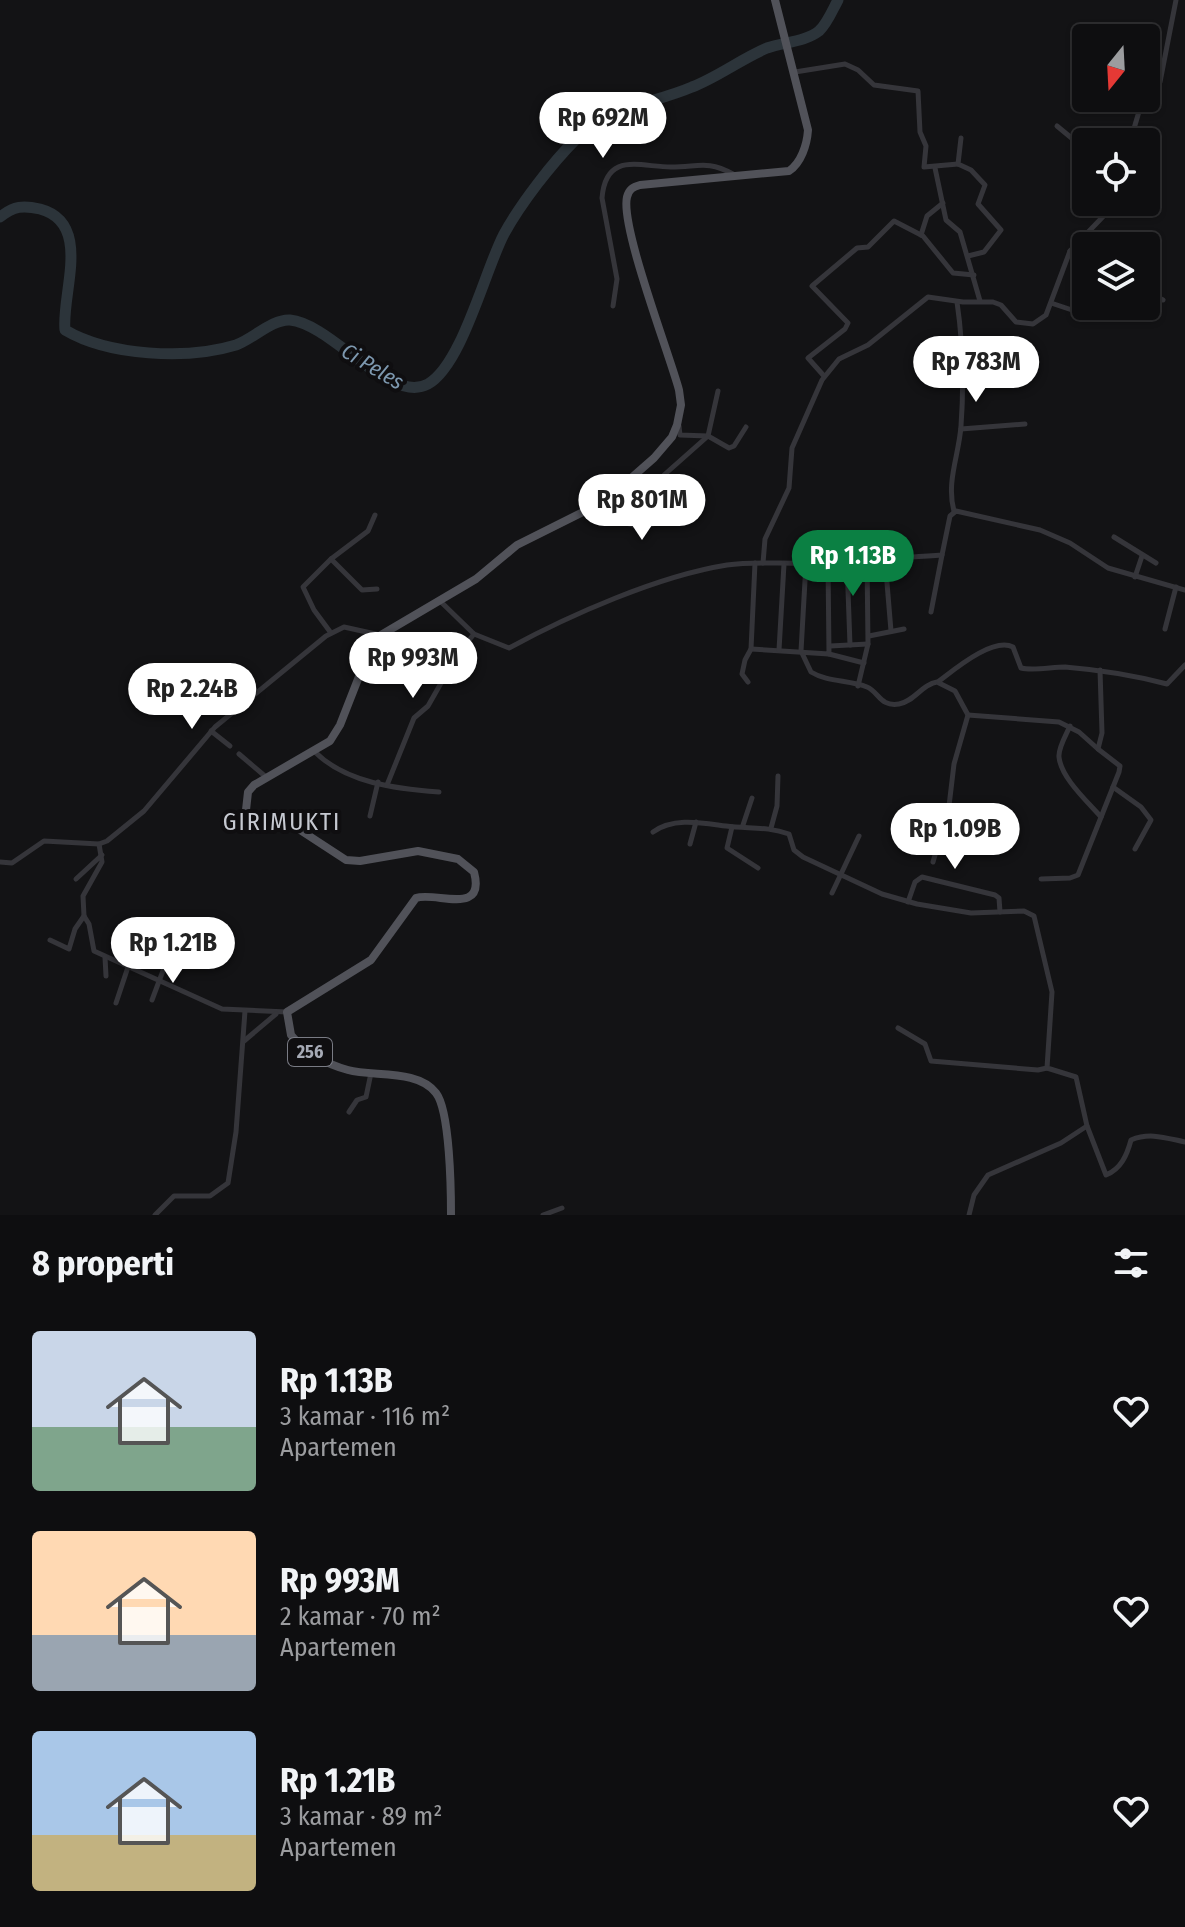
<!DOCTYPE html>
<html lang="id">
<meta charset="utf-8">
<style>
body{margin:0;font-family:"Fira Sans Condensed",sans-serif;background:#171719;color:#f1f3f6;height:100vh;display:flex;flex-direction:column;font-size:30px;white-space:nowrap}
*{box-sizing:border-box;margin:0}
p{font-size:26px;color:#9b9c9f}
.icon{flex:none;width:44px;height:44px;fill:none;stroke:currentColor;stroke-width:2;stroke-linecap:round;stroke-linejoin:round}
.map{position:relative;height:1215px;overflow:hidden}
.drawer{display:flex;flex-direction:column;background:#0e0e10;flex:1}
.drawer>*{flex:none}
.needle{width:52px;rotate:198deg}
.fabs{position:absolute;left:1072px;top:24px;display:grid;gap:16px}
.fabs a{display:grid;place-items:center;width:88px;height:88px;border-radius:8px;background:#0e0e10;box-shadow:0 2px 6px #0004,0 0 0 2px #2e2e30;font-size:40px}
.price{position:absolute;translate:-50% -68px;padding:0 18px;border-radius:28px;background:#fff;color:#222;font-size:26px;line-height:52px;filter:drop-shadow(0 2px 4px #0008)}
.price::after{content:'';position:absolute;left:50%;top:48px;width:24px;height:18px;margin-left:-12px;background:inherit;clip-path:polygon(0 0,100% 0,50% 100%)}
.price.on{background:#0b8043;color:#fff}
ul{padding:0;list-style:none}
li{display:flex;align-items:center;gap:24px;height:200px;padding:0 32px}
li span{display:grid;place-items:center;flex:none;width:224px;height:160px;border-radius:8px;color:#555}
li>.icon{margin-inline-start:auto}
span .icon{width:96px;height:96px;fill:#fffc;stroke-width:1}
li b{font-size:34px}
h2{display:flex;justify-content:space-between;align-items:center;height:96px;padding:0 32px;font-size:34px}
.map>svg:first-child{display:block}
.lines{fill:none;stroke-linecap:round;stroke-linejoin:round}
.river{stroke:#2c343a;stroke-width:11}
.street{stroke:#35353a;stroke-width:5}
.primary{stroke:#515259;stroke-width:8}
.labels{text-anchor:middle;stroke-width:8;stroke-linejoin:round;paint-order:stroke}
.shield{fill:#0f0e10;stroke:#797b84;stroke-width:2}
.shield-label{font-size:18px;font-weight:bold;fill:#a6aab5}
.water-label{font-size:22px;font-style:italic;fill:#7d98af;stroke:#0f0e10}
.quarter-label{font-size:24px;letter-spacing:2px;fill:#c6c9d1;stroke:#0f0e10}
</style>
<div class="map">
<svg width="1185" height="1215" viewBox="0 0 1185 1215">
<rect width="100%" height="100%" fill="#131315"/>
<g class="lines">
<!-- river -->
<path class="river" d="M0,217C14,206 23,205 40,209C93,223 61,294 65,330C109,356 187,360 236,345C253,339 272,319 290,320C332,324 390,405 428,384C462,365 485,270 504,234C521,203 552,163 577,138C608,106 653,104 692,87C718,77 741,59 767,48C783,42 805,42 819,31C827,24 833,9 838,0"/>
<!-- street -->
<g class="street">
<polyline points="795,72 845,64 858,70 874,85 918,91 920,132 926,146 924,167 958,164"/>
<polyline points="1146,94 1160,82 1176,0"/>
<polyline points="1057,126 1086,150"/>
<polyline points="961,138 958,164 971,170 985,185 978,204 1001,230 984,252 968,256"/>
<polyline points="1130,142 1143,98"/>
<polyline points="935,168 946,220 960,232 980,301"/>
<polyline points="921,235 927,216 943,203"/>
<polyline points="1070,251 1086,260"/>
<polyline points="1146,291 1163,300"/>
<polyline points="1051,303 1084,314"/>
<path d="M613,306L617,279L602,198C606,151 640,167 671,167C699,167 707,160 733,174"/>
<polyline points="824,376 808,358 845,329 848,323 812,286 857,248 868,247 894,221 923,236 953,273 974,275"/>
<polyline points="679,426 680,435 708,436 729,448 734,446 746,427"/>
<polyline points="961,429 1025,424"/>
<polyline points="664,475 708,436 718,391"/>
<path d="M600,504C634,537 652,530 687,503"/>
<path d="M954,511C946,482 959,455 961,426C964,385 963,343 957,302"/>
<polyline points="1114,537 1156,563"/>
<polyline points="331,559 362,590 377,589"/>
<polyline points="885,559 891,631"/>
<polyline points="763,563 765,539 789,488 792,448 822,380 839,359 868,345 928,297 963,302 993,302 1001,305 1016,322 1033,324 1046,315 1070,251 1117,202"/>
<path d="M806,563L801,651L811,672C827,682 849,680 867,687C879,692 880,707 899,704C914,702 922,684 937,682L955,691L968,715L954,764L949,806L933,862"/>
<polyline points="847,563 850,645"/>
<polyline points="1135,577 1142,556"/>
<path d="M440,601L474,634L509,648C570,615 658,576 727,565C753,561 780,564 807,563C852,562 897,558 942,555L950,516L956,511L1040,530L1070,543L1108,568L1185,590"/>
<polyline points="931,612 942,555"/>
<polyline points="1165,629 1176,587"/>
<polyline points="331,633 314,610 303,587 331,559 368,531 375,515"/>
<polyline points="869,636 904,629"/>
<polyline points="830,646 868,644"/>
<polyline points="751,649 829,654 828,563"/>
<polyline points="779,650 784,564"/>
<polyline points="829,654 864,663"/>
<path d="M939,681C955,669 993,637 1013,647L1021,668C1033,671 1052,667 1065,667C1101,670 1133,675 1167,684L1185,665"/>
<polyline points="748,682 742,674 745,660 751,649 755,563"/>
<polyline points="858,686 868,644 867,560"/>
<polyline points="968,715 1059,722 1079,732 1098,749"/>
<path d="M1070,726C1066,735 1058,748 1059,757C1061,778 1088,802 1101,817"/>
<polyline points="211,731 230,746"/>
<path d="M315,752C346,783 397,789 439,792"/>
<polyline points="239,754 266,777"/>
<polyline points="387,785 414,718 428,706 457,655 474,634"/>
<polyline points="1113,787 1141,807 1151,820 1135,849"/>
<polyline points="370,816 378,782"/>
<polyline points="743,825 752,798"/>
<polyline points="732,827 727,848 758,868"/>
<polyline points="771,828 777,806 778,776"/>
<path d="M653,832C674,817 702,823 726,826C748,829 767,826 789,834L794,850L803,857L882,894L917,904L971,913L1024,911L1034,916L1052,992L1047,1068L1076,1077L1087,1126L1061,1143L988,1175L974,1195L969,1215"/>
<polyline points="99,844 102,862 83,896 84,916 89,924 94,951 222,1009 287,1012"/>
<polyline points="690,844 696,822"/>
<polyline points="0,862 12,863 44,841 99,844 107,841 144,811 215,727 326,636 344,627 380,635"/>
<polyline points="76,879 102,855"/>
<polyline points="1041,879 1070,878 1078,875 1119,772 1120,766 1098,749 1102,733 1100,670"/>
<polyline points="832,893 859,836"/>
<polyline points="908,902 915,882 922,877 995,895 999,898 1000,912"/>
<polyline points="50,940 69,949 75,929 84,916"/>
<polyline points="105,957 106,976"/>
<polyline points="152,1000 167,960"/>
<polyline points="116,1003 128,967"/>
<polyline points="898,1028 925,1044 931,1061 1038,1070 1047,1068"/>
<polyline points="244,1041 276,1014"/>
<polyline points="349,1112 357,1100 366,1097 371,1073"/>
<path d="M1087,1126L1106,1175C1121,1169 1127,1155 1131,1140C1150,1132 1166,1138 1185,1142"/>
<polyline points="155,1215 174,1196 210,1196 228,1183 236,1132 245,1011"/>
<polyline points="543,1215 562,1208"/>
</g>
<!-- primary -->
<path class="primary" d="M451,1215C451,1190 450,1111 436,1093C418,1069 374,1077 348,1070C326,1064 305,1052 291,1035L287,1012L371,960L416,898C435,891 486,917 474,872L458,859L418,851L360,861L346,860L297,828L256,822L246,810L248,792L254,785L330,741L340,725L369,651L381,635L476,579L517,545L605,501L654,458L672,437L677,425L681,405L679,390C669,353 620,226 627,197C629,189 633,187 640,185L789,171C801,163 807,145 808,130L775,0"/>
</g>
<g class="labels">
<!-- shield labels -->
<rect class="shield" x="288" y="1038" width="44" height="28" rx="6"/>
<g class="shield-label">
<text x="310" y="1058">256</text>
</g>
<!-- water labels -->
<g class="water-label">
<text transform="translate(373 366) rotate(31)" y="8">Ci Peles</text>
</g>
<!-- quarter labels -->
<g class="quarter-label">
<text x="282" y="830">GIRIMUKTI</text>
</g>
</g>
</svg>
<div class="fabs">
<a><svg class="needle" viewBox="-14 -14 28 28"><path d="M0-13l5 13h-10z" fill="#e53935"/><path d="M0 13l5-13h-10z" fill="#9b9c9f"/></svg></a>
<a><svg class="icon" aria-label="locate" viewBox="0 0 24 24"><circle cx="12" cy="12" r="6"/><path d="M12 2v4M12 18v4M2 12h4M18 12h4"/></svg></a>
<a><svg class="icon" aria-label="layers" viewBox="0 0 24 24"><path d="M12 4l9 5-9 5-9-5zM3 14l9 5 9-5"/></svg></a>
</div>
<b class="price" style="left:603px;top:160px">Rp 692M</b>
<b class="price" style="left:976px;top:404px">Rp 783M</b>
<b class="price" style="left:642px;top:542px">Rp 801M</b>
<b class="price on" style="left:853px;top:598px">Rp 1.13B</b>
<b class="price" style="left:413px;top:700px">Rp 993M</b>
<b class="price" style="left:192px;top:731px">Rp 2.24B</b>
<b class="price" style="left:955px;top:871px">Rp 1.09B</b>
<b class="price" style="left:173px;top:985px">Rp 1.21B</b>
</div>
<section class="drawer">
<h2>8 properti<svg class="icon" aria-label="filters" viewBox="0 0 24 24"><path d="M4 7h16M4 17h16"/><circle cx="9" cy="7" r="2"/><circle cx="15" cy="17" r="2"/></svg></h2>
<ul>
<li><span style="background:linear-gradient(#c9d6e8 60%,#7fa58c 0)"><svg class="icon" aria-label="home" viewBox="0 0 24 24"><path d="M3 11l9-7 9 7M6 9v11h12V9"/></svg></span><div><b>Rp 1.13B</b><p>3 kamar · 116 m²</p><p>Apartemen</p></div><svg class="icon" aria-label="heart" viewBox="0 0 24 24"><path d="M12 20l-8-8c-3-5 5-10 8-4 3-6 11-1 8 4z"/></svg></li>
<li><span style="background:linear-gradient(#ffd9b3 65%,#9aa5b1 0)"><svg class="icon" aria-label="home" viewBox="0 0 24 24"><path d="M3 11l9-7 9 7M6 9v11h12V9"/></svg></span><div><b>Rp 993M</b><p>2 kamar · 70 m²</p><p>Apartemen</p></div><svg class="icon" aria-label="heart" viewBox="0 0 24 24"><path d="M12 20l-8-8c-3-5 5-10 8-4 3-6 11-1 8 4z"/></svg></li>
<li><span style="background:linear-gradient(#a9c7e8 65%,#c2b280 0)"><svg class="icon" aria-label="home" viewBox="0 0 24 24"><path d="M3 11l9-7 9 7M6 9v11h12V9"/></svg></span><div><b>Rp 1.21B</b><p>3 kamar · 89 m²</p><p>Apartemen</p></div><svg class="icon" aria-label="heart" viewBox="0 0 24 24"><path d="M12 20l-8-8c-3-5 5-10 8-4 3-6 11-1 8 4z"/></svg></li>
</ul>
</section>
